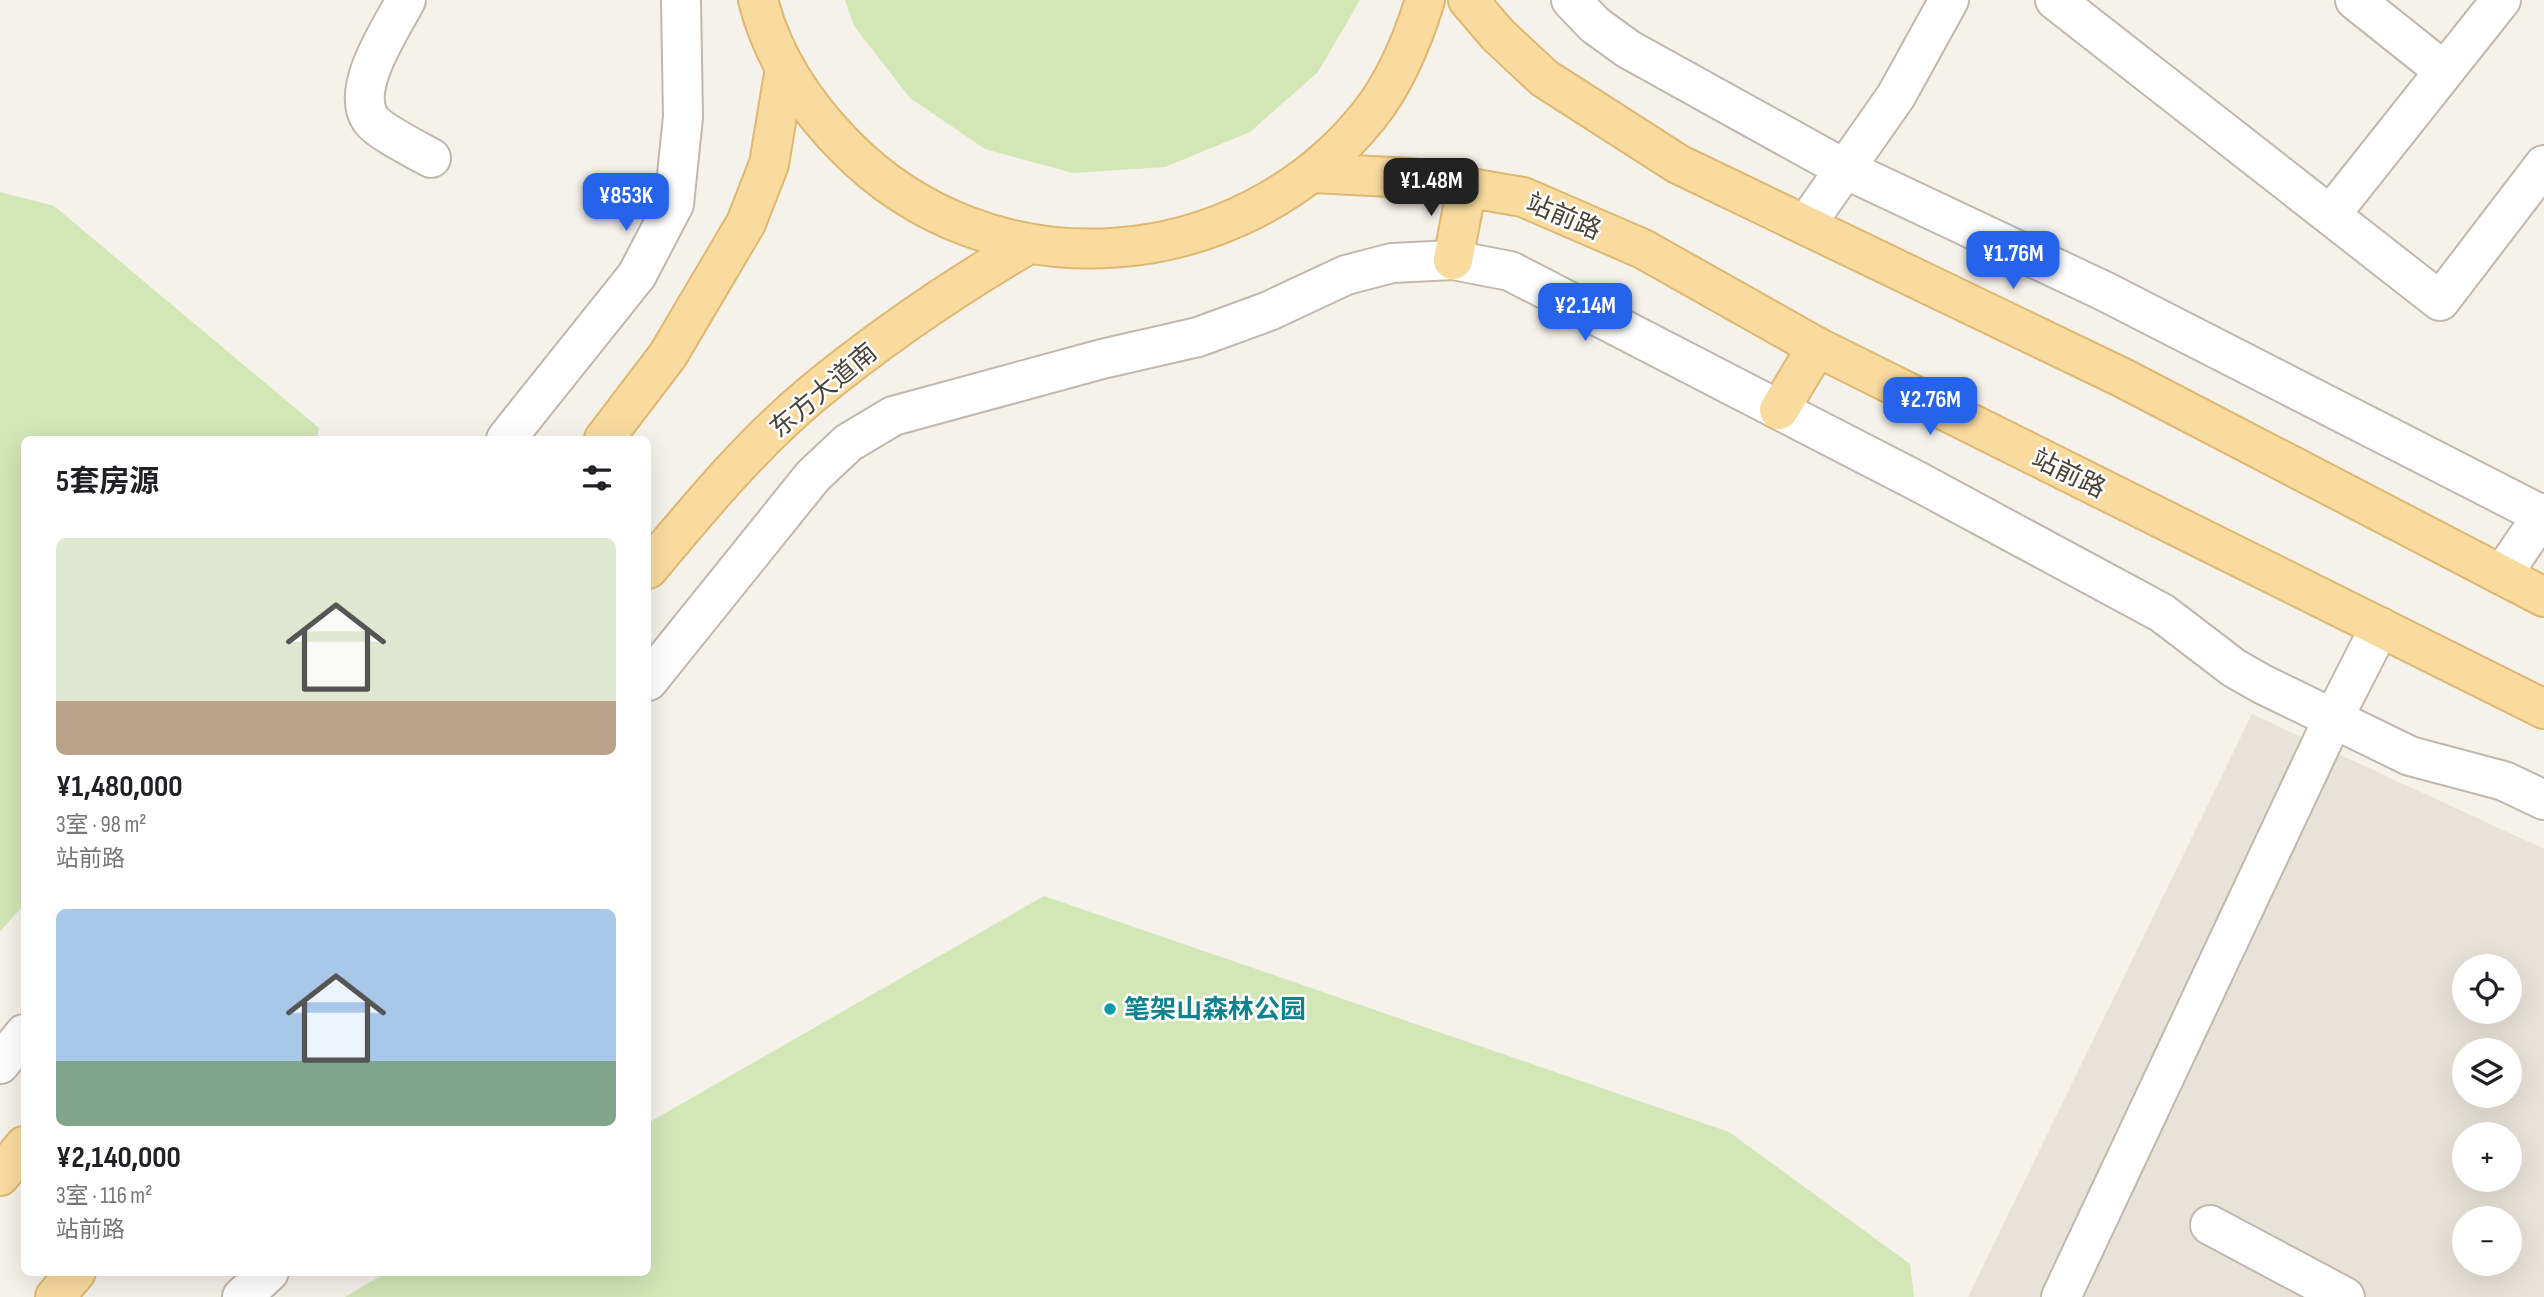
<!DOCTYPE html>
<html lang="zh">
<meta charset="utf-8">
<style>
body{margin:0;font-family:"Sofia Sans Condensed","Noto Sans SC",sans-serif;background:#f6f6f6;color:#202124;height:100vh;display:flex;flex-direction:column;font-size:26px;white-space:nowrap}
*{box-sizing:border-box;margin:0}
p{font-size:23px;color:#757577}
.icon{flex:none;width:38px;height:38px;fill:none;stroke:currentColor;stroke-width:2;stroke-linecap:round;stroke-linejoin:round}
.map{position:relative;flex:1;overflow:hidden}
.side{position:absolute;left:21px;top:436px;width:630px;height:840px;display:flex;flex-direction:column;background:#fff;border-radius:10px;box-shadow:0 7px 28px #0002}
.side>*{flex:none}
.fabs{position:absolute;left:2452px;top:954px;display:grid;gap:14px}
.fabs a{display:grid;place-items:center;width:70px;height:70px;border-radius:50%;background:#fff;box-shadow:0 7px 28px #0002;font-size:35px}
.price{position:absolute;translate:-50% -60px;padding:0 16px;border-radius:14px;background:#2563eb;color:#fff;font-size:23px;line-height:46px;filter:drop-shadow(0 2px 4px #0008)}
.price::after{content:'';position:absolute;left:50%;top:42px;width:21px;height:16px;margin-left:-10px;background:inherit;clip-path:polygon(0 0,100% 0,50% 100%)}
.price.active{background:#222;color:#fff}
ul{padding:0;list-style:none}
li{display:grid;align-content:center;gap:14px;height:371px;padding:0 35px}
li span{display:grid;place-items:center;height:217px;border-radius:10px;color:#555}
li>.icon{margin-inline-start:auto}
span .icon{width:126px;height:126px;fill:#fffc;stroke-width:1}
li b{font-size:30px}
h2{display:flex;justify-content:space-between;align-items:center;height:84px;padding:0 35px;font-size:30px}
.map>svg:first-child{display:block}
.residential{fill:#e8e3d9;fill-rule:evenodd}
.green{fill:#d3e6b6}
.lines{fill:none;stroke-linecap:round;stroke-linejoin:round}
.minor-casing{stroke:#c0b8ae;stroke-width:42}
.major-casing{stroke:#dfb86f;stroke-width:42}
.minor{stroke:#fff;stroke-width:38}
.major{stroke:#f9db9f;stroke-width:38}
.culture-dot{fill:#0f9aa8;stroke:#fff;stroke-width:2.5}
.labels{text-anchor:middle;stroke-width:5;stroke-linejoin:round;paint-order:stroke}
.street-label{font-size:26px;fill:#494239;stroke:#fff}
.culture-label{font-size:26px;font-weight:bold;fill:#0d838f;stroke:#fff;text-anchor:start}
</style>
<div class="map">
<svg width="2544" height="1297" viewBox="0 0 2544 1297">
<rect width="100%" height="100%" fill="#f5f1eb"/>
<!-- residential -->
<path class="residential" d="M2252,714L2544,849V1297H1968ZM2464,966H2510V1012H2464ZM2464,1050H2510V1096H2464ZM2464,1134H2510V1180H2464ZM2464,1218H2510V1264H2464Z"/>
<!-- green -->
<g class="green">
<polygon points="845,0 1360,0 1318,72 1250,132 1165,167 1073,173 985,149 910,98 854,26"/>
<polygon points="0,192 54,206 319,428 317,439 24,439 24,905 0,931"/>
<polygon points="1044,896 1729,1132 1910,1264 1914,1297 345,1297 387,1272 648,1272 648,1123"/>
</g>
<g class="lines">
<!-- minor casing -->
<g class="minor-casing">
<g id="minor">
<path d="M406,0C391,29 349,89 371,120C380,132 417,150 431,158"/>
<polyline points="1571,0 1595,25 1628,49 1843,168 2104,291 2544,516"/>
<polyline points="2055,0 2440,301 2544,165"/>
<polyline points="2355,0 2444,71"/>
<polyline points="2331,214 2501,0"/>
<polyline points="1807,223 1896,96 1949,0"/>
<polyline points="506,439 637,275 674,204 683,117 681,0"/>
<polyline points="2502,575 2544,513"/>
<polyline points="648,681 813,476 848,443 893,416 1102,359 1198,337 1269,311 1346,275 1392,263 1453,260 1510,271 1917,481 2162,613 2234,668 2262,684 2410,756 2504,781 2544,800"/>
<polyline points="0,1064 24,1034"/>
<polyline points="2210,1225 2345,1297"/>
<polyline points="242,1297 269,1272"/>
<polyline points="2061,1297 2333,719 2380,627"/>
</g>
</g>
<!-- major casing -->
<g class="major-casing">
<g id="major">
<path d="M758,0C772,55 804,104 843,144C990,297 1240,278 1370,114C1396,81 1413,39 1425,0"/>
<polyline points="1468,0 1498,35 1544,78 1678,164 2123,378 2544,597"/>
<polyline points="1313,173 1411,178 1523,197 1643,249 1817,347 2544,709"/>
<polyline points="1453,260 1467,186"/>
<polyline points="1779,410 1817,347"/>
<polyline points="604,439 668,355 746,223 769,164 785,68"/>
<path d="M648,569C699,508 751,445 812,394C880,338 952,289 1027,245"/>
<polyline points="0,1176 24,1146"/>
<polyline points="55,1297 76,1272"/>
</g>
</g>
<!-- minor -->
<use href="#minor" class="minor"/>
<!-- major -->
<use href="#major" class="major"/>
</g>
<!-- markers -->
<circle class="culture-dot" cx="1110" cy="1009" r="7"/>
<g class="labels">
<!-- street labels -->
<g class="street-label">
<text transform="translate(1564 216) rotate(23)" y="9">站前路</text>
<text transform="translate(823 390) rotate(-40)" y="9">东方大道南</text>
<text transform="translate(2069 473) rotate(26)" y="9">站前路</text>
</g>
<!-- culture labels -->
<g class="culture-label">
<text x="1124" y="1018">笔架山森林公园</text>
</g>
</g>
</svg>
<div class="fabs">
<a><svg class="icon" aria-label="locate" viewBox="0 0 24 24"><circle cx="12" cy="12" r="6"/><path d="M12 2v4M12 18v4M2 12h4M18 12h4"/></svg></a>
<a><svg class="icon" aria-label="layers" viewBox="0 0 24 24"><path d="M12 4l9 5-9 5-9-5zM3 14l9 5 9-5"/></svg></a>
<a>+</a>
<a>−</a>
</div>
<b class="price active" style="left:1431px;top:218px">¥1.48M</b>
<b class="price" style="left:626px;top:233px">¥853K</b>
<b class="price" style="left:2013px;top:291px">¥1.76M</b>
<b class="price" style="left:1585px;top:343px">¥2.14M</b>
<b class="price" style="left:1930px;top:437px">¥2.76M</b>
<section class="side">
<h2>5套房源<svg class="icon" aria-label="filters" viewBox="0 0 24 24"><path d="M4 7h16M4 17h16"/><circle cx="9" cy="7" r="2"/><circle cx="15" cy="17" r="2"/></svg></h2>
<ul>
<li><span style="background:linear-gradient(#dfe7d0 75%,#b9a48a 0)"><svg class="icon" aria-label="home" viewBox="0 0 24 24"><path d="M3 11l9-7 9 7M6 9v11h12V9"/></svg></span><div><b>¥1,480,000</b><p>3室 · 98 m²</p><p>站前路</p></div></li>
<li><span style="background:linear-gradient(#a9c7e8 70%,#7fa58c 0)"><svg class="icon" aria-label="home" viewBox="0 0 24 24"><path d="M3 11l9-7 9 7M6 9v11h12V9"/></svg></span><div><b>¥2,140,000</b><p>3室 · 116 m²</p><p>站前路</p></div></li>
</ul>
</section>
</div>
